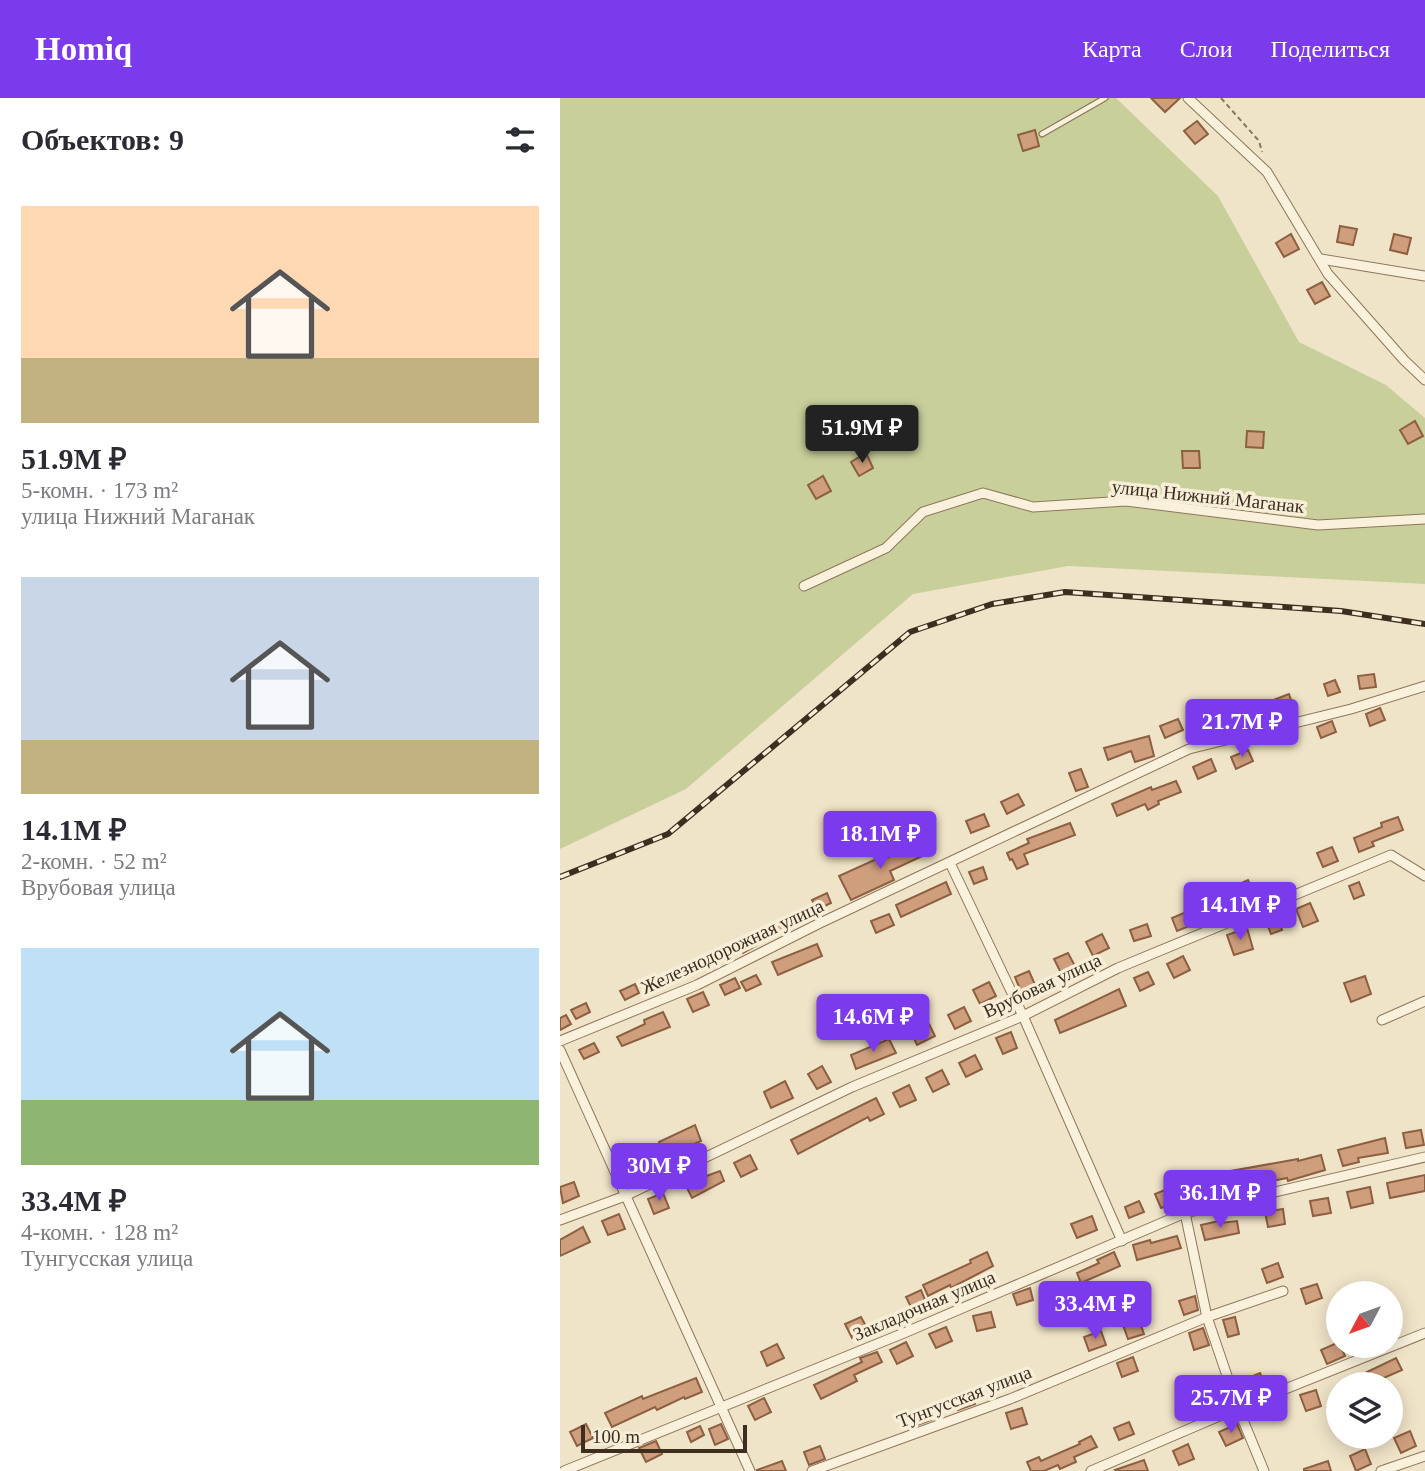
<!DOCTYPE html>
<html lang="ru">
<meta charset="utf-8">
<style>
body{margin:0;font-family:"Times New Roman",serif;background:#f7f7f7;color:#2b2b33;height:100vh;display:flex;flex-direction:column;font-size:26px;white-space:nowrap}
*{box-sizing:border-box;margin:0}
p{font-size:23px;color:#7c7c81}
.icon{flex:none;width:38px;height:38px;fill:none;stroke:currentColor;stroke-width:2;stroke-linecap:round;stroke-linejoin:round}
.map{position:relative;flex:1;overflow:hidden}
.sheet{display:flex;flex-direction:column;background:#fff;width:560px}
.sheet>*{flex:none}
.needle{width:46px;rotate:229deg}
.fabs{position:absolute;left:766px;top:1183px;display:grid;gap:14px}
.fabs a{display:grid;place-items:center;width:77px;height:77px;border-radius:50%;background:#fff;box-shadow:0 4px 18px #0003;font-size:35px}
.scale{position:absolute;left:21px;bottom:18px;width:166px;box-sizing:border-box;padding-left:7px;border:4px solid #3d2e20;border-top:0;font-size:19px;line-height:24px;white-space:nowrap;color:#3d2e20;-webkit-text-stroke:5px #f7eed8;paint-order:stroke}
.price{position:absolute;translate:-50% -60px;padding:0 16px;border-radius:7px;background:#7c3aed;color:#fff;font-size:23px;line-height:46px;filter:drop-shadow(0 2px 4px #0008)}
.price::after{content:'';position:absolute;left:50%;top:42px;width:21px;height:16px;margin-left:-10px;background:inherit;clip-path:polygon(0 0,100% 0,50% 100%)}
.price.selected{background:#222;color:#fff}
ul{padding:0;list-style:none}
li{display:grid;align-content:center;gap:14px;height:371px;padding:0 21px}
li span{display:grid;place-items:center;height:217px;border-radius:0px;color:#555}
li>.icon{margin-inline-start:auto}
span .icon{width:126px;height:126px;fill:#fffc;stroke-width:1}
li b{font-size:30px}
h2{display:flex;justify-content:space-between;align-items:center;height:84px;padding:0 21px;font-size:30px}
header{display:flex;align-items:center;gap:42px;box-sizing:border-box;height:98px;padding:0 35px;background:#7c3aed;color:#fff}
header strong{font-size:33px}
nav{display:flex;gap:38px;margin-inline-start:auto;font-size:24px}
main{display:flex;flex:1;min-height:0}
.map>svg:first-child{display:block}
.green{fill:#c9cf9b}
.building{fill:#cf9f7d;stroke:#8d5f41;stroke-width:2}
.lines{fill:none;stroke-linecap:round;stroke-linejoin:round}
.service-casing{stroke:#8d765c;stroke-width:7}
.minor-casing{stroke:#8d765c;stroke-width:11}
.path{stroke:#8d765c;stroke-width:2;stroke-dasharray:5 3.5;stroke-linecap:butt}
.service{stroke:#faf1dc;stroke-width:4.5}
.minor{stroke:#faf1dc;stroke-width:9}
.rail-casing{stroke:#3d2e20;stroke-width:6}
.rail{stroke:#f7eed8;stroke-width:3.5;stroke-dasharray:10;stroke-linecap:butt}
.labels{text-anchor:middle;stroke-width:7;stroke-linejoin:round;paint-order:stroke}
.street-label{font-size:19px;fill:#3d2e20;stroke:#f7eed8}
</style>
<header>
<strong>Homiq</strong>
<nav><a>Карта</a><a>Слои</a><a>Поделиться</a></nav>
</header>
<main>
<section class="sheet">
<h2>Объектов: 9<svg class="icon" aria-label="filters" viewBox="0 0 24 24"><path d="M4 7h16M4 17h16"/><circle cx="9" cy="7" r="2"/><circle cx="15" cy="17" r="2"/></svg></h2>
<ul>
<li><span style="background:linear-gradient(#ffd9b3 70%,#c2b280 0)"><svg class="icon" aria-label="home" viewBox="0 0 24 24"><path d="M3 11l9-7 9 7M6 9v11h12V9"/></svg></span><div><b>51.9M ₽</b><p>5-комн. · 173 m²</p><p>улица Нижний Маганак</p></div></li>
<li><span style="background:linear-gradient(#c9d6e8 75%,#c2b280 0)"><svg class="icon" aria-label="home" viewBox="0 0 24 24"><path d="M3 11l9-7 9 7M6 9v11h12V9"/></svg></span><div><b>14.1M ₽</b><p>2-комн. · 52 m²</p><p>Врубовая улица</p></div></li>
<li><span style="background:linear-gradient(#bfe0f5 70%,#8fb573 0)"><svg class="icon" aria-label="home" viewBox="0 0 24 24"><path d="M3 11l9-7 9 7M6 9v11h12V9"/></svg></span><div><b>33.4M ₽</b><p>4-комн. · 128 m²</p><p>Тунгусская улица</p></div></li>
</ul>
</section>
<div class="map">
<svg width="865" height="1373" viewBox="0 0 865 1373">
<rect width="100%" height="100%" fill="#f0e4c8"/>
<!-- green -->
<polygon class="green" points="0,0 556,0 658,98 739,244 826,287 865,320 865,486 508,468 353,496 126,691 0,751"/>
<!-- building -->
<g class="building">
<polygon points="591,0 620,0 605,14"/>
<polygon points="637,23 648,36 635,46 624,33"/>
<polygon points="475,32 479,48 463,53 458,37"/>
<polygon points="780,128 797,131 793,147 777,144"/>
<polygon points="731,136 739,151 724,159 716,145"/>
<polygon points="834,136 851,140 847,156 830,152"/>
<polygon points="762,184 770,198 755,206 747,192"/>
<polygon points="855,323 863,338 848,346 840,332"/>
<polygon points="687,333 704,334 703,350 686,349"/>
<polygon points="622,353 639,353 640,370 623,370"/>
<polygon points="306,355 313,370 299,378 291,364"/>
<polygon points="263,378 271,393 256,401 248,387"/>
<polygon points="814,576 816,589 800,591 798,578"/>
<polygon points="775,582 780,594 768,598 764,586"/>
<polygon points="729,596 732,605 716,611 713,602"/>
<polygon points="693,602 697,616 677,621 673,608"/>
<polygon points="820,610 825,622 810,628 806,616"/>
<polygon points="618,621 623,632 605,640 600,628"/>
<polygon points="772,623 776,634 761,640 757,629"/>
<polygon points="589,638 594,658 575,664 571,653 548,662 544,650"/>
<polygon points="688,652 693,663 676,671 671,659"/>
<polygon points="651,661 656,673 638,681 633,669"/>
<polygon points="521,671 528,689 516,693 509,675"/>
<polygon points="616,683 621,694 598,703 599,706 588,712 585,706 557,718 552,706 591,689 592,692"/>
<polygon points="458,696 464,707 447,716 441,704"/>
<polygon points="424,716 429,728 411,735 406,723"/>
<polygon points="838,719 843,732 812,744 814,748 799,754 794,740 822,729 821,725"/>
<polygon points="510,725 515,737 464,756 468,766 457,771 452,761 450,762 447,755 469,745 467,741"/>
<polygon points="366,742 371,754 330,773 334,782 291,802 279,778 323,758 324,761"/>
<polygon points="772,749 778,763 763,769 757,755"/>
<polygon points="423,769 427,781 414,786 409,774"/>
<polygon points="688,782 695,796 682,802 675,788"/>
<polygon points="386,784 391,796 341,819 336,807"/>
<polygon points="799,784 804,797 794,801 789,788"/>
<polygon points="267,795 271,805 257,812 252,802"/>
<polygon points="657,797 663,810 648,816 643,803"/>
<polygon points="750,805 758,823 743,829 736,811"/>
<polygon points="626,814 632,827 617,833 612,820"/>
<polygon points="329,816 334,827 316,835 311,823"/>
<polygon points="230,818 234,828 220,835 215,825"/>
<polygon points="717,818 722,832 711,836 706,823"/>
<polygon points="587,826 591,838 574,843 570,832"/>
<polygon points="687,830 693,851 674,857 667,837"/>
<polygon points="542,836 549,850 533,858 526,844"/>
<polygon points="192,837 197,847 183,855 178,846"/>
<polygon points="257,846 262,858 218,877 212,864"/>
<polygon points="508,855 516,870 502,877 494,861"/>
<polygon points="623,858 630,872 614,880 607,866"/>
<polygon points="469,873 476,889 462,896 455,879"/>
<polygon points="588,874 594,886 580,893 574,880"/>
<polygon points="196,877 201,886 186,893 181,884"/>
<polygon points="805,878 811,896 791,904 784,885"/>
<polygon points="175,880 180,890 165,897 160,887"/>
<polygon points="429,884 436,898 420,906 413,892"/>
<polygon points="75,886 79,895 65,902 60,893"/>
<polygon points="559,891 566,908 500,935 495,922"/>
<polygon points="143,894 149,907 133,914 127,901"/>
<polygon points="26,905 30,914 16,921 11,912"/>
<polygon points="404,909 411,923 395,931 388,917"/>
<polygon points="103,914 110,929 62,948 57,939 85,926 84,922"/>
<polygon points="6,917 11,926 0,932 0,920"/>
<polygon points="369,926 375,938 357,947 351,934"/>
<polygon points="451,934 457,950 443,956 436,940"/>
<polygon points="329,941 336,955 296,971 291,957"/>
<polygon points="34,945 39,954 24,961 19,952"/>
<polygon points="415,957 422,971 406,979 399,965"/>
<polygon points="262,968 271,984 257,991 248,976"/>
<polygon points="382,972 389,986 373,994 366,980"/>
<polygon points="225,983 233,1000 211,1010 204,994"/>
<polygon points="349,987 356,1002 340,1009 333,995"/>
<polygon points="316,1000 324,1016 310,1023 308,1019 238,1056 231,1042"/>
<polygon points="135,1027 141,1043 106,1058 99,1044"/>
<polygon points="861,1032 864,1047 846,1050 843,1035"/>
<polygon points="825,1040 828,1055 798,1060 799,1064 783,1068 778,1052"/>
<polygon points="190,1057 197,1071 181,1079 174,1065"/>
<polygon points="761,1057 765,1072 728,1083 727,1080 675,1091 675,1088 645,1093 646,1097 631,1100 627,1083 648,1077 738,1061 738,1063"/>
<polygon points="160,1073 164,1083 132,1100 125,1086 140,1078 141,1080"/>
<polygon points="865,1077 865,1093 830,1100 827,1085"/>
<polygon points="14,1084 19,1098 3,1105 0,1089"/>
<polygon points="612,1089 618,1104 601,1110 595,1096"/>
<polygon points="810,1089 813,1105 791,1110 787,1094"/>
<polygon points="103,1095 109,1110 94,1116 88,1101"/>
<polygon points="768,1100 771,1115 753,1118 750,1103"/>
<polygon points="579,1103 584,1114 569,1120 565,1109"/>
<polygon points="723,1111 725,1126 708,1129 705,1114"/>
<polygon points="59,1116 65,1131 48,1137 42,1123"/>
<polygon points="532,1118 537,1132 517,1140 511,1126"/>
<polygon points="659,1123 660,1125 677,1123 679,1135 645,1142 641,1127"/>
<polygon points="23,1129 30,1144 0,1158 0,1142"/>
<polygon points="617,1138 621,1150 577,1162 573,1147 590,1142 591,1145"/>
<polygon points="427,1154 433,1168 391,1190 390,1187 368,1198 363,1187 411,1165 410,1162"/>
<polygon points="554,1154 560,1168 521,1185 517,1175 539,1165 537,1162"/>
<polygon points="718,1165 723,1179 707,1185 702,1171"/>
<polygon points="757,1186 762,1200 746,1206 741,1191"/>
<polygon points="470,1190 473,1202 457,1207 453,1196"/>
<polygon points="361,1192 365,1202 351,1209 346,1199"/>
<polygon points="635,1198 638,1212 624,1217 619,1203"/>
<polygon points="431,1214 435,1229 417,1233 413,1218"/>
<polygon points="301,1219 308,1232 292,1240 285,1226"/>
<polygon points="675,1219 679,1236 668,1239 663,1222"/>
<polygon points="579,1222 584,1236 568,1241 563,1227"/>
<polygon points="386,1229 392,1243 376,1250 369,1236"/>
<polygon points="643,1230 649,1247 634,1252 629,1235"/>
<polygon points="541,1233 546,1247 529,1253 524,1239"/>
<polygon points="346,1244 353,1258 337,1266 330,1252"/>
<polygon points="779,1244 785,1258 767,1266 761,1252"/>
<polygon points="217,1246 224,1260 207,1268 201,1254"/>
<polygon points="317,1254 322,1264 294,1277 297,1283 261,1301 254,1287 302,1264 300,1260"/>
<polygon points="573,1259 578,1273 562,1279 557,1265"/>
<polygon points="836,1260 842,1272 810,1286 782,1286"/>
<polygon points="463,1275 466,1285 453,1289 450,1280"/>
<polygon points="700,1275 704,1284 685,1292 681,1283"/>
<polygon points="136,1280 142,1294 125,1301 124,1299 97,1312 95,1309 52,1329 45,1315 82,1298 83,1301"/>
<polygon points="409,1292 415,1306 398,1312 393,1298"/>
<polygon points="756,1292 761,1308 746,1313 740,1297"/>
<polygon points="633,1296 640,1315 625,1320 618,1301"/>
<polygon points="204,1300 211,1314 195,1322 188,1308"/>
<polygon points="462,1310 467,1326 451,1331 446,1315"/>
<polygon points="367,1311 371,1322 352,1329 348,1319"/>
<polygon points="569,1324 574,1336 559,1342 554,1330"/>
<polygon points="26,1326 33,1340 17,1348 10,1334"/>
<polygon points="161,1326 168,1341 155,1347 149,1331"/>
<polygon points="677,1326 683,1340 666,1348 659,1334"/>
<polygon points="140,1328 144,1337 131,1344 127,1334"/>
<polygon points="850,1333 856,1348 841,1355 834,1340"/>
<polygon points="531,1338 537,1349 514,1359 516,1364 500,1371 498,1367 484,1373 471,1373 467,1364 479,1359 481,1363 520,1346 519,1344"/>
<polygon points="96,1343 102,1356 86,1364 79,1350"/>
<polygon points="628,1346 634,1361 619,1367 613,1353"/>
<polygon points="260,1348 265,1361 249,1367 244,1354"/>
<polygon points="805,1351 811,1366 796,1373 790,1358"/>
<polygon points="584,1362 588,1373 556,1373 555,1372"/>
<polygon points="222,1363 226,1373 197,1373 197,1372"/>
<polygon points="768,1363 771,1373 744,1373 744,1371"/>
</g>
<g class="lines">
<!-- service casing -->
<g class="service-casing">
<polyline id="service" points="482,36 545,0"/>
</g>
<!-- minor casing -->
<g class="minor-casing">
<g id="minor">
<polyline points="628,0 707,74 768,176 844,262 865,282"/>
<polyline points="761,161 865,178"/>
<polyline points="244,488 326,450 363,414 423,395 473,409 566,403 758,427 865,421"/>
<polyline points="390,765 463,918 562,1143"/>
<polyline points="822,922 865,903"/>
<polyline points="0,943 137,887 258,826 629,651 791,611 865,588"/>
<polyline points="0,952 190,1373"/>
<polyline points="625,1115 647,1219 678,1310 704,1373"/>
<polyline points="0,1122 65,1098 292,989 463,918 558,870 831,757 865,778"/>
<polyline points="4,1373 344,1235 625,1115 865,1059"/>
<polyline points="252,1373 450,1301 647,1219 723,1193"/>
<polyline points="531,1373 678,1310 865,1235"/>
<polyline points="821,1373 865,1358"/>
</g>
</g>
<!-- path -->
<polyline class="path" points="661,0 699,43 702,54"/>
<!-- service -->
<use href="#service" class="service"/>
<!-- minor -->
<use href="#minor" class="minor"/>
<!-- rail casing -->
<g class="rail-casing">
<polyline id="rail" points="0,779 108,736 350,534 432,506 505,494 781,513 865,526"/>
</g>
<!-- rail -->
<use href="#rail" class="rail"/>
</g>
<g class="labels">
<!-- street labels -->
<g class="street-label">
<text transform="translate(648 398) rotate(6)" y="7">улица Нижний Маганак</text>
<text transform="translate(172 848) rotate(-25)" y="7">Железнодорожная улица</text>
<text transform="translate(482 887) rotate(-25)" y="7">Врубовая улица</text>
<text transform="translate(364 1207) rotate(-23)" y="7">Закладочная улица</text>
<text transform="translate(404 1298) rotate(-21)" y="7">Тунгусская улица</text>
</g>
</g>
</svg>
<div class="fabs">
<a><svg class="needle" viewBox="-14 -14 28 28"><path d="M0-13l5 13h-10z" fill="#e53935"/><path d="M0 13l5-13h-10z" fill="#7c7c81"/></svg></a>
<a><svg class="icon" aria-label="layers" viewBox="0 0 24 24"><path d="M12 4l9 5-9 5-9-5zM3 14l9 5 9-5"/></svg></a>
</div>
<div class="scale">100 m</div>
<b class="price selected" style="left:302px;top:367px">51.9M ₽</b>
<b class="price" style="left:682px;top:661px">21.7M ₽</b>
<b class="price" style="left:320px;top:773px">18.1M ₽</b>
<b class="price" style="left:680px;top:844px">14.1M ₽</b>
<b class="price" style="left:313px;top:956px">14.6M ₽</b>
<b class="price" style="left:99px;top:1105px">30M ₽</b>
<b class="price" style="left:660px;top:1132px">36.1M ₽</b>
<b class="price" style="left:535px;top:1243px">33.4M ₽</b>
<b class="price" style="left:671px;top:1337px">25.7M ₽</b>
</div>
</main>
